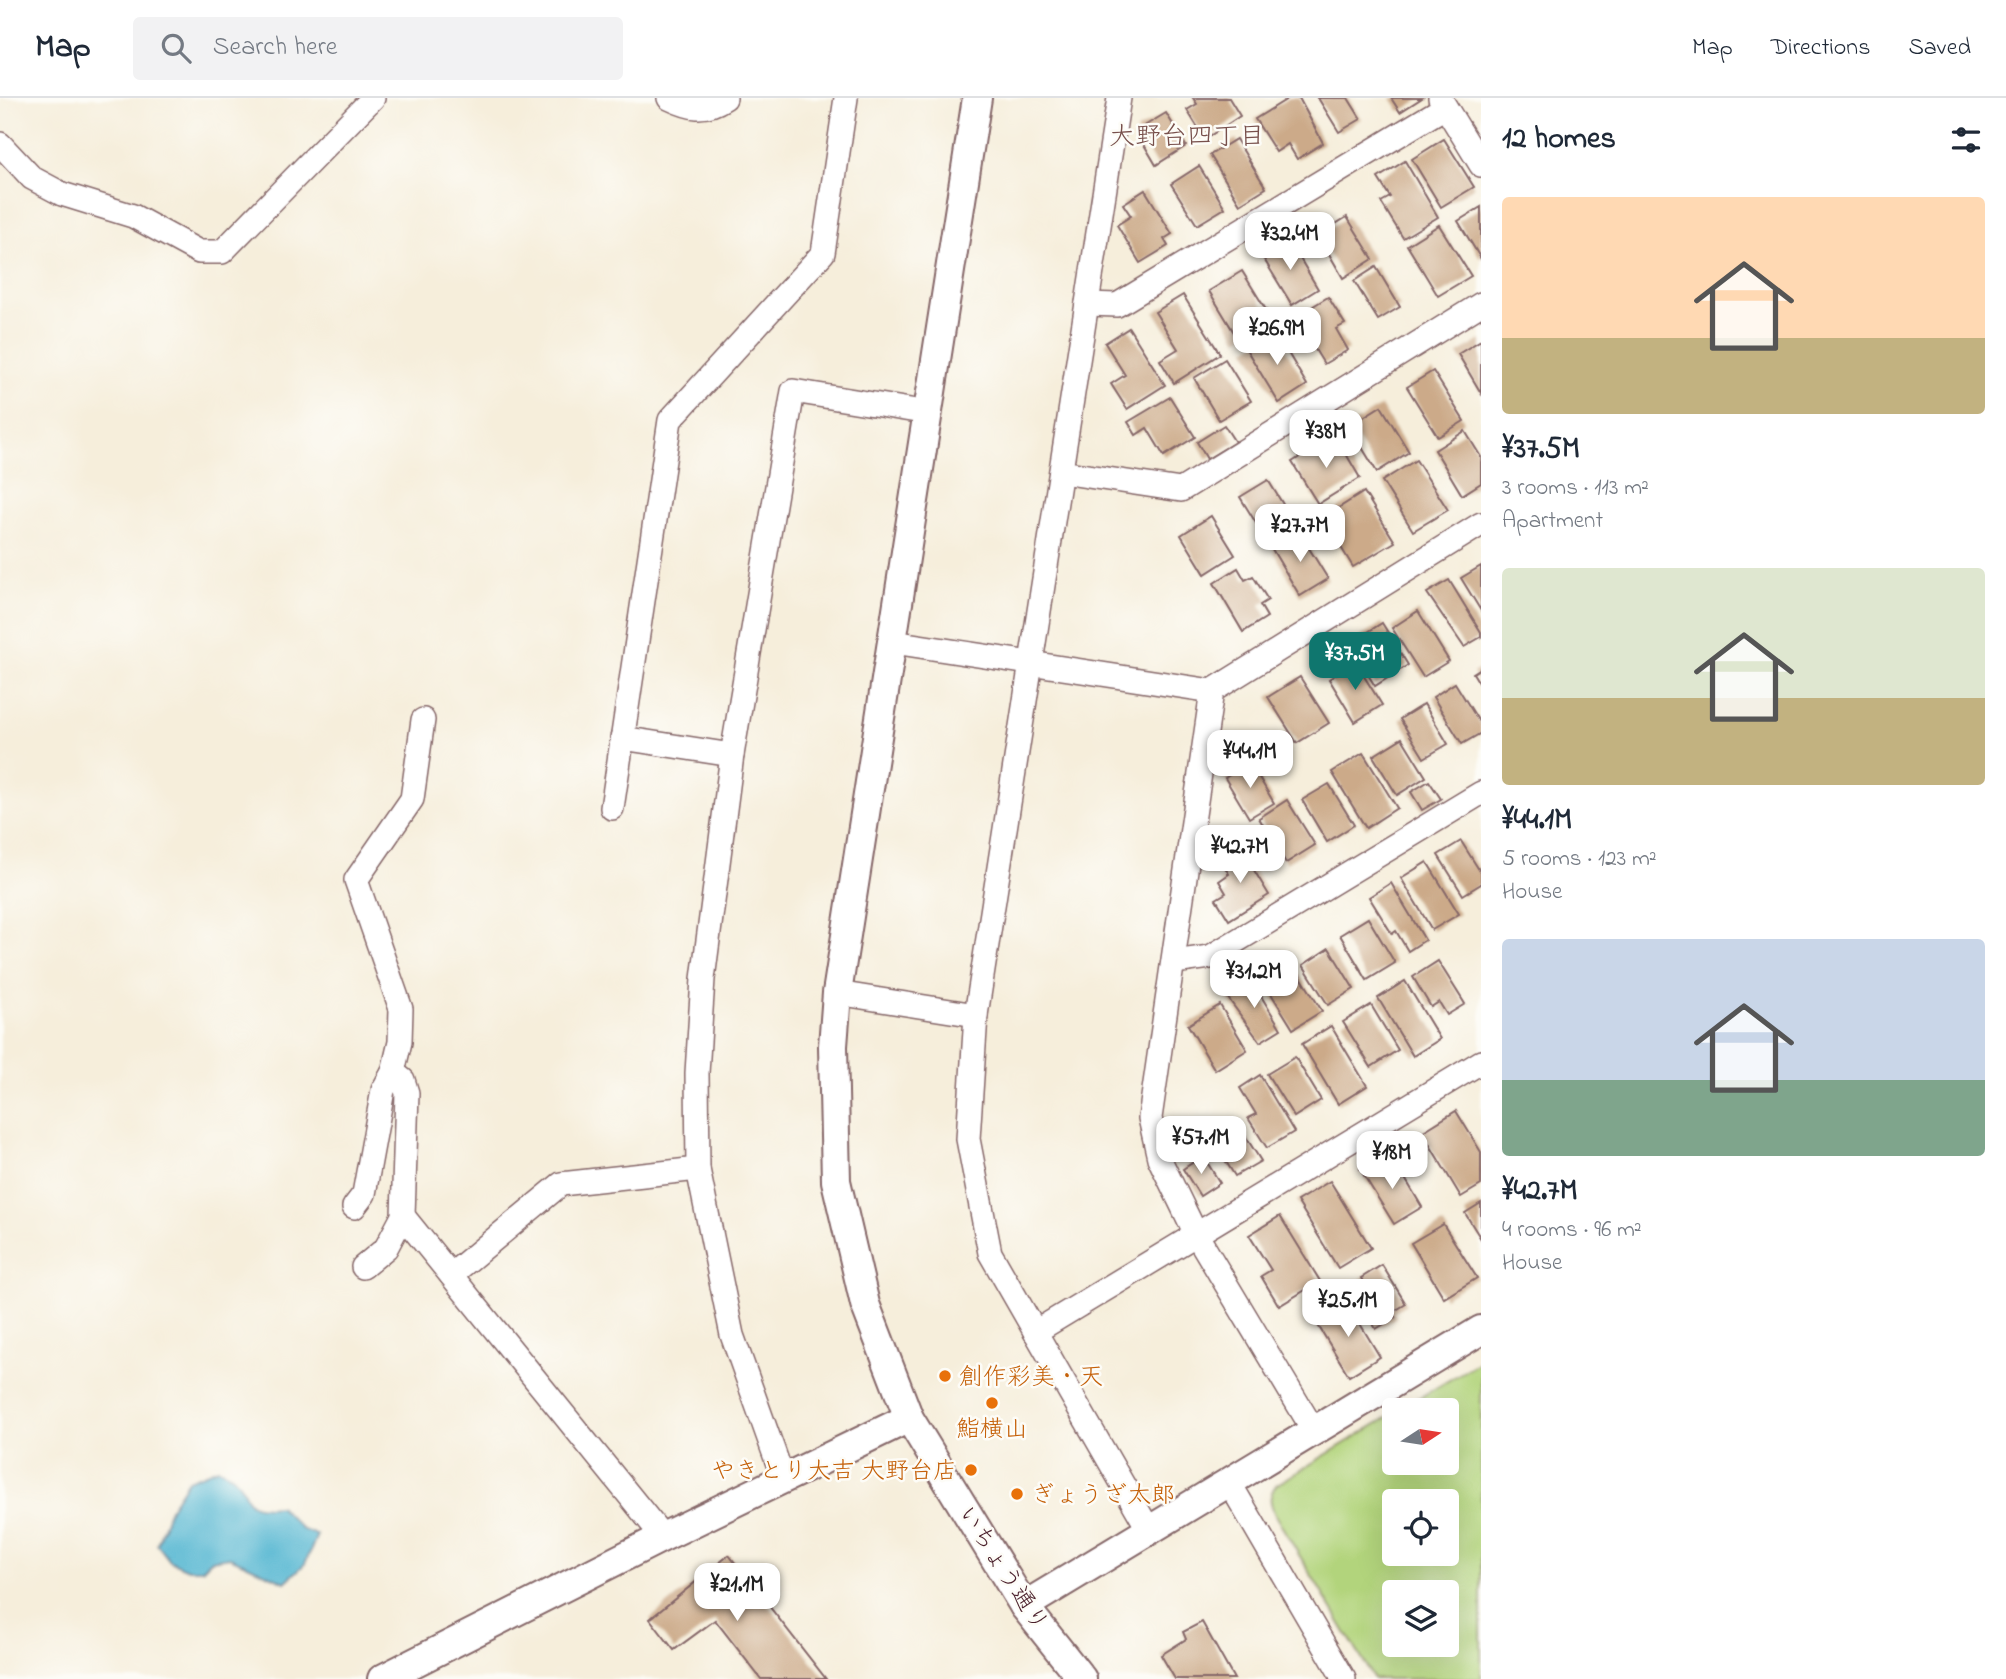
<!DOCTYPE html>
<meta charset="utf-8">
<style>
body{margin:0;font-family:"Indie Flower","Klee One",sans-serif;background:#f2f2f3;color:#1f2937;height:100vh;display:flex;flex-direction:column;font-size:26px;white-space:nowrap}
*{box-sizing:border-box;margin:0}
p{font-size:23px;color:#747a83}
.icon{flex:none;width:38px;height:38px;fill:none;stroke:currentColor;stroke-width:2;stroke-linecap:round;stroke-linejoin:round}
.map{position:relative;flex:1;overflow:hidden}
.side{display:flex;flex-direction:column;background:#fff;width:525px}
.side>*{flex:none}
.needle{width:46px;rotate:78deg}
.tools{position:absolute;left:1382px;top:1300px;display:grid;gap:14px}
.tools a{display:grid;place-items:center;width:77px;height:77px;border-radius:7px;background:#fff;box-shadow:0 7px 28px #0002;font-size:35px}
.price{position:absolute;translate:-50% -60px;padding:0 16px;border-radius:14px;background:#fff;color:#222;font-size:23px;line-height:46px;filter:drop-shadow(0 2px 4px #0008)}
.price::after{content:'';position:absolute;left:50%;top:42px;width:21px;height:16px;margin-left:-10px;background:inherit;clip-path:polygon(0 0,100% 0,50% 100%)}
.price.on{background:#0f766e;color:#fff}
ul{padding:0;list-style:none}
li{display:grid;align-content:center;gap:14px;height:371px;padding:0 21px}
li span{display:grid;place-items:center;height:217px;border-radius:7px;color:#555}
li>.icon{margin-inline-start:auto}
span .icon{width:126px;height:126px;fill:#fffc;stroke-width:1}
li b{font-size:30px}
h2{display:flex;justify-content:space-between;align-items:center;height:84px;padding:0 21px;font-size:30px}
header{display:flex;align-items:center;gap:42px;box-sizing:border-box;height:98px;padding:0 35px;background:#fff;border-bottom:2px solid #e0e1e3}
header strong{font-size:33px}
nav{display:flex;gap:38px;margin-inline-start:auto;font-size:24px}
.search{width:490px;height:63px;background:#f2f2f3;display:flex;align-items:center;gap:18px;box-sizing:border-box;padding:0 24px;border-radius:7px;color:#747a83;font-size:26px}
main{display:flex;flex:1;min-height:0}
.map>svg:first-child{display:block}
.green{fill:#b2d47c;stroke:#7e7a54;stroke-width:2;fill-rule:evenodd}
.water{fill:#52b6d1;stroke:#4e6a7e;stroke-width:2}
.building{fill:#ccaa89}
.lines{fill:none;stroke-linecap:round;stroke-linejoin:round}
.minor-casing{stroke:#866769;stroke-width:26}
.tertiary-casing{stroke:#866769;stroke-width:32}
.minor{stroke:#fff;stroke-width:23}
.tertiary{stroke:#fff;stroke-width:28}
.food-dot{fill:#e8710a;stroke:#fdfcf7;stroke-width:2.5}
.labels{text-anchor:middle;stroke-width:5;stroke-linejoin:round;paint-order:stroke}
.food-label{font-size:24px;fill:#c56008;stroke:#fdfcf7;text-anchor:start}
.street-label{font-size:24px;fill:#4a1f2b;stroke:#fdfcf7}
.neighbourhood-label{font-size:26px;fill:#78504c;stroke:#fdfcf7}
</style>
<header>
<strong>Map</strong>
<div class="search"><svg class="icon" aria-label="search" viewBox="0 0 24 24"><circle cx="10" cy="10" r="6"/><path d="M15 15l6 6"/></svg>Search here</div>
<nav><a>Map</a><a>Directions</a><a>Saved</a></nav>
</header>
<main>
<div class="map">
<svg width="1481" height="1581" viewBox="0 0 1481 1581">
<rect width="100%" height="100%" fill="#fdfcf7"/>
<filter id="ink" filterUnits="userSpaceOnUse"><feTurbulence type="fractalNoise" baseFrequency=".0143" numOctaves="2"/><feDisplacementMap in="SourceGraphic" scale="14" xChannelSelector="R" yChannelSelector="G"/><feConvolveMatrix kernelMatrix="1 2 1 2 8 2 1 2 1" color-interpolation-filters="sRGB"/></filter>
<filter id="wash" filterUnits="userSpaceOnUse"><feTurbulence type="fractalNoise" baseFrequency=".00686" numOctaves="4" result="noise"/><feDisplacementMap in="SourceGraphic" scale="28" xChannelSelector="R" yChannelSelector="G"/><feGaussianBlur stdDeviation="1.57" result="paint"/><feColorMatrix in="noise" values="0 0 0 0 0 0 0 0 0 0 0 0 0 0 0 0 0 1.4 0 .05"/><feComposite in="paint" operator="in"/></filter>
<g filter="url(#wash)">
<rect width="100%" height="100%" fill="#f6eedb"/>
<!-- green -->
<path class="green" d="M1481,1263V1581H1374L1275,1417C1270,1405 1268,1398 1276,1387L1395,1315V1365H1447V1312H1399ZM1395,1404H1447V1456H1395ZM1395,1494H1447V1547H1395Z"/>
<!-- water -->
<path class="water" d="M218,1370C222,1373 229,1375 233,1378C253,1398 237,1412 279,1408L303,1432L317,1437L305,1466L285,1484L230,1459L211,1462L202,1471H188L170,1463L157,1446L170,1410L188,1382Z"/>
<g id="blocks">
<!-- building -->
<g class="building">
<polygon points="1193,0 1229,0 1240,18 1205,41 1187,12 1197,6"/>
<polygon points="1289,0 1299,0 1323,45 1297,61 1288,46 1276,54 1255,21"/>
<polygon points="1318,0 1348,0 1361,21 1339,34"/>
<polygon points="1391,0 1422,0 1400,14"/>
<polygon points="1166,15 1186,48 1156,67 1136,33"/>
<polygon points="1236,41 1266,90 1240,106 1210,57"/>
<polygon points="1444,41 1474,89 1441,109 1412,61"/>
<polygon points="1405,63 1438,119 1403,140 1381,104 1390,99 1378,80"/>
<polygon points="1199,68 1225,110 1197,127 1171,86"/>
<polygon points="1145,92 1172,136 1164,141 1168,148 1140,165 1117,127 1131,118 1123,106"/>
<polygon points="1481,109 1481,161 1458,123"/>
<polygon points="1347,119 1373,161 1343,180 1318,137"/>
<polygon points="1439,127 1471,178 1438,198 1407,147"/>
<polygon points="1289,142 1318,191 1292,207 1262,158"/>
<polygon points="1376,169 1400,209 1378,222 1354,183"/>
<polygon points="1242,173 1271,220 1238,241 1209,193"/>
<polygon points="1183,197 1220,256 1174,285 1160,262 1178,251 1155,214"/>
<polygon points="1328,199 1345,226 1336,231 1348,252 1324,266 1295,219"/>
<polygon points="1129,230 1165,287 1127,311 1111,286 1125,277 1105,245"/>
<polygon points="1275,233 1307,287 1279,305 1246,251"/>
<polygon points="1481,242 1481,295 1458,256"/>
<polygon points="1225,261 1251,303 1219,322 1194,280"/>
<polygon points="1433,273 1464,323 1438,339 1407,289"/>
<polygon points="1170,299 1195,339 1164,358 1147,330 1136,337 1128,324"/>
<polygon points="1381,308 1409,354 1377,374 1349,328"/>
<polygon points="1224,327 1235,344 1207,361 1197,344"/>
<polygon points="1465,333 1481,359 1481,385 1462,397 1435,352"/>
<polygon points="1335,337 1360,380 1318,406 1292,364"/>
<polygon points="1416,362 1448,412 1413,433 1382,383"/>
<polygon points="1268,382 1292,421 1264,438 1240,399"/>
<polygon points="1364,394 1395,444 1353,469 1336,441 1326,447 1313,426"/>
<polygon points="1211,418 1235,457 1205,476 1181,437"/>
<polygon points="1299,434 1328,481 1300,498 1272,451"/>
<polygon points="1481,468 1481,513 1461,480"/>
<polygon points="1238,470 1245,482 1253,478 1268,502 1260,507 1267,519 1243,534 1214,485"/>
<polygon points="1449,482 1481,534 1481,539 1464,549 1427,495"/>
<polygon points="1418,513 1449,563 1423,579 1392,530"/>
<polygon points="1382,525 1408,567 1375,588 1349,546"/>
<polygon points="1355,564 1382,607 1355,624 1329,581"/>
<polygon points="1481,570 1481,588 1473,575"/>
<polygon points="1300,579 1329,625 1297,645 1268,599"/>
<polygon points="1455,585 1481,627 1481,635 1462,646 1433,599"/>
<polygon points="1424,606 1448,646 1424,660 1400,621"/>
<polygon points="1402,640 1426,679 1397,697 1373,658"/>
<polygon points="1363,655 1397,710 1366,730 1332,674"/>
<polygon points="1250,664 1274,705 1249,720 1225,680"/>
<polygon points="1429,683 1441,701 1422,712 1411,694"/>
<polygon points="1329,686 1354,727 1327,744 1302,702"/>
<polygon points="1287,702 1315,747 1286,765 1259,720"/>
<polygon points="1461,743 1481,775 1481,786 1463,797 1438,757"/>
<polygon points="1240,749 1269,797 1229,822 1216,801 1226,795 1219,783 1229,776 1220,761"/>
<polygon points="1427,764 1459,816 1432,832 1401,780"/>
<polygon points="1391,785 1425,842 1408,853 1396,833 1392,836 1369,799"/>
<polygon points="1368,820 1395,865 1367,882 1340,837"/>
<polygon points="1329,850 1354,891 1328,907 1303,867"/>
<polygon points="1291,863 1322,913 1293,931 1262,881"/>
<polygon points="1438,863 1465,906 1447,917 1439,904 1431,909 1413,879"/>
<polygon points="1250,880 1281,931 1260,944 1225,896"/>
<polygon points="1405,883 1440,941 1413,958 1378,900"/>
<polygon points="1220,907 1247,952 1215,972 1188,927"/>
<polygon points="1371,907 1398,952 1371,969 1343,924"/>
<polygon points="1331,928 1367,988 1338,1006 1302,946"/>
<polygon points="1295,959 1321,1002 1294,1019 1267,976"/>
<polygon points="1260,977 1294,1034 1267,1050 1248,1020 1256,1016 1240,990"/>
<polygon points="1456,1013 1481,1054 1481,1087 1461,1099 1422,1034"/>
<polygon points="1239,1028 1261,1063 1235,1078 1213,1043"/>
<polygon points="1203,1058 1220,1085 1200,1098 1183,1071"/>
<polygon points="1377,1060 1385,1075 1397,1067 1422,1109 1394,1126 1360,1071"/>
<polygon points="1330,1083 1371,1150 1338,1170 1297,1103"/>
<polygon points="1481,1105 1481,1141 1465,1115"/>
<polygon points="1280,1118 1320,1183 1279,1208 1261,1178 1271,1172 1249,1137"/>
<polygon points="1443,1126 1477,1180 1444,1200 1411,1145"/>
<polygon points="1382,1167 1406,1206 1393,1214 1396,1219 1376,1231 1354,1194 1365,1187 1361,1180"/>
<polygon points="1347,1204 1380,1259 1349,1278 1316,1224"/>
<polygon points="729,1457 826,1581 761,1581 715,1522 674,1552 650,1521"/>
<polygon points="1202,1524 1234,1581 1175,1581 1161,1557 1186,1541 1183,1534"/>
</g>
</g>
</g>
<g filter="url(#ink)">
<use href="#blocks" fill-opacity="0" stroke="#866769" stroke-width="2"/>
<g class="lines">
<!-- minor casing -->
<g class="minor-casing">
<g id="minor">
<path d="M669,0C690,10 704,14 725,0"/>
<polyline points="1119,0 976,917 968,1041 990,1155 1149,1432"/>
<polyline points="1440,0 1481,67"/>
<polyline points="0,46 32,80 62,96 133,118 199,154 222,154 373,0"/>
<polyline points="1087,206 1117,207 1445,9"/>
<polyline points="1061,374 1181,392 1481,206"/>
<polyline points="893,544 1212,593 1481,426"/>
<polyline points="1212,593 1150,1020 1159,1060 1196,1136 1314,1333"/>
<polyline points="622,640 732,657"/>
<polyline points="612,710 670,322 823,155 846,0"/>
<polyline points="1174,864 1210,859 1481,695"/>
<polyline points="837,895 976,917"/>
<polyline points="354,1109 364,1096 383,992 393,974 400,944 401,911 356,782 412,701 423,622"/>
<polyline points="403,1118 663,1439"/>
<polyline points="363,1169 386,1150 403,1118 407,995 403,982 393,974"/>
<polyline points="451,1177 561,1086 698,1071"/>
<polyline points="1035,1234 1481,964"/>
<polyline points="783,1380 732,1237 698,1071 697,975 703,881 732,657 793,293 929,315"/>
<polyline points="1229,1384 1344,1581"/>
</g>
</g>
<!-- tertiary casing -->
<g class="tertiary-casing">
<g id="tertiary">
<polyline points="977,0 837,895 833,948 836,1083 865,1206 909,1320 1024,1508 1082,1581"/>
<polyline points="1024,1508 1481,1232"/>
<polyline points="382,1581 663,1439 909,1320"/>
</g>
</g>
<!-- minor -->
<use href="#minor" class="minor"/>
<!-- tertiary -->
<use href="#tertiary" class="tertiary"/>
</g>
</g>
<!-- markers -->
<g class="food-dot">
<circle cx="945" cy="1278" r="7"/>
<circle cx="992" cy="1305" r="7"/>
<circle cx="971" cy="1372" r="7"/>
<circle cx="1017" cy="1396" r="7"/>
</g>
<g class="labels">
<!-- food labels -->
<g class="food-label">
<text x="959" y="1286">創作彩美・天</text>
<text x="992" y="1338" text-anchor="middle">鮨横山</text>
<text x="957" y="1380" text-anchor="end">やきとり大吉 大野台店</text>
<text x="1031" y="1404">ぎょうざ太郎</text>
</g>
<!-- street labels -->
<g class="street-label">
<text transform="translate(1004 1470) rotate(57)" y="8">いちょう通り</text>
</g>
<!-- neighbourhood labels -->
<g class="neighbourhood-label">
<text x="1187" y="46">大野台四丁目</text>
</g>
</g>
</svg>
<div class="tools">
<a><svg class="needle" viewBox="-14 -14 28 28"><path d="M0-13l5 13h-10z" fill="#e53935"/><path d="M0 13l5-13h-10z" fill="#747a83"/></svg></a>
<a><svg class="icon" aria-label="locate" viewBox="0 0 24 24"><circle cx="12" cy="12" r="6"/><path d="M12 2v4M12 18v4M2 12h4M18 12h4"/></svg></a>
<a><svg class="icon" aria-label="layers" viewBox="0 0 24 24"><path d="M12 4l9 5-9 5-9-5zM3 14l9 5 9-5"/></svg></a>
</div>
<b class="price" style="left:1290px;top:174px">¥32.4M</b>
<b class="price" style="left:1277px;top:269px">¥26.9M</b>
<b class="price" style="left:1326px;top:372px">¥38M</b>
<b class="price" style="left:1300px;top:466px">¥27.7M</b>
<b class="price on" style="left:1355px;top:594px">¥37.5M</b>
<b class="price" style="left:1250px;top:692px">¥44.1M</b>
<b class="price" style="left:1240px;top:787px">¥42.7M</b>
<b class="price" style="left:1254px;top:912px">¥31.2M</b>
<b class="price" style="left:1201px;top:1078px">¥57.1M</b>
<b class="price" style="left:1392px;top:1093px">¥18M</b>
<b class="price" style="left:1348px;top:1241px">¥25.1M</b>
<b class="price" style="left:737px;top:1525px">¥21.1M</b>
</div>
<section class="side">
<h2>12 homes<svg class="icon" aria-label="filters" viewBox="0 0 24 24"><path d="M4 7h16M4 17h16"/><circle cx="9" cy="7" r="2"/><circle cx="15" cy="17" r="2"/></svg></h2>
<ul>
<li><span style="background:linear-gradient(#ffd9b3 65%,#c2b280 0)"><svg class="icon" aria-label="home" viewBox="0 0 24 24"><path d="M3 11l9-7 9 7M6 9v11h12V9"/></svg></span><div><b>¥37.5M</b><p>3 rooms · 113 m²</p><p>Apartment</p></div></li>
<li><span style="background:linear-gradient(#dfe7d0 60%,#c2b280 0)"><svg class="icon" aria-label="home" viewBox="0 0 24 24"><path d="M3 11l9-7 9 7M6 9v11h12V9"/></svg></span><div><b>¥44.1M</b><p>5 rooms · 123 m²</p><p>House</p></div></li>
<li><span style="background:linear-gradient(#c9d6e8 65%,#7fa58c 0)"><svg class="icon" aria-label="home" viewBox="0 0 24 24"><path d="M3 11l9-7 9 7M6 9v11h12V9"/></svg></span><div><b>¥42.7M</b><p>4 rooms · 96 m²</p><p>House</p></div></li>
</ul>
</section>
</main>
